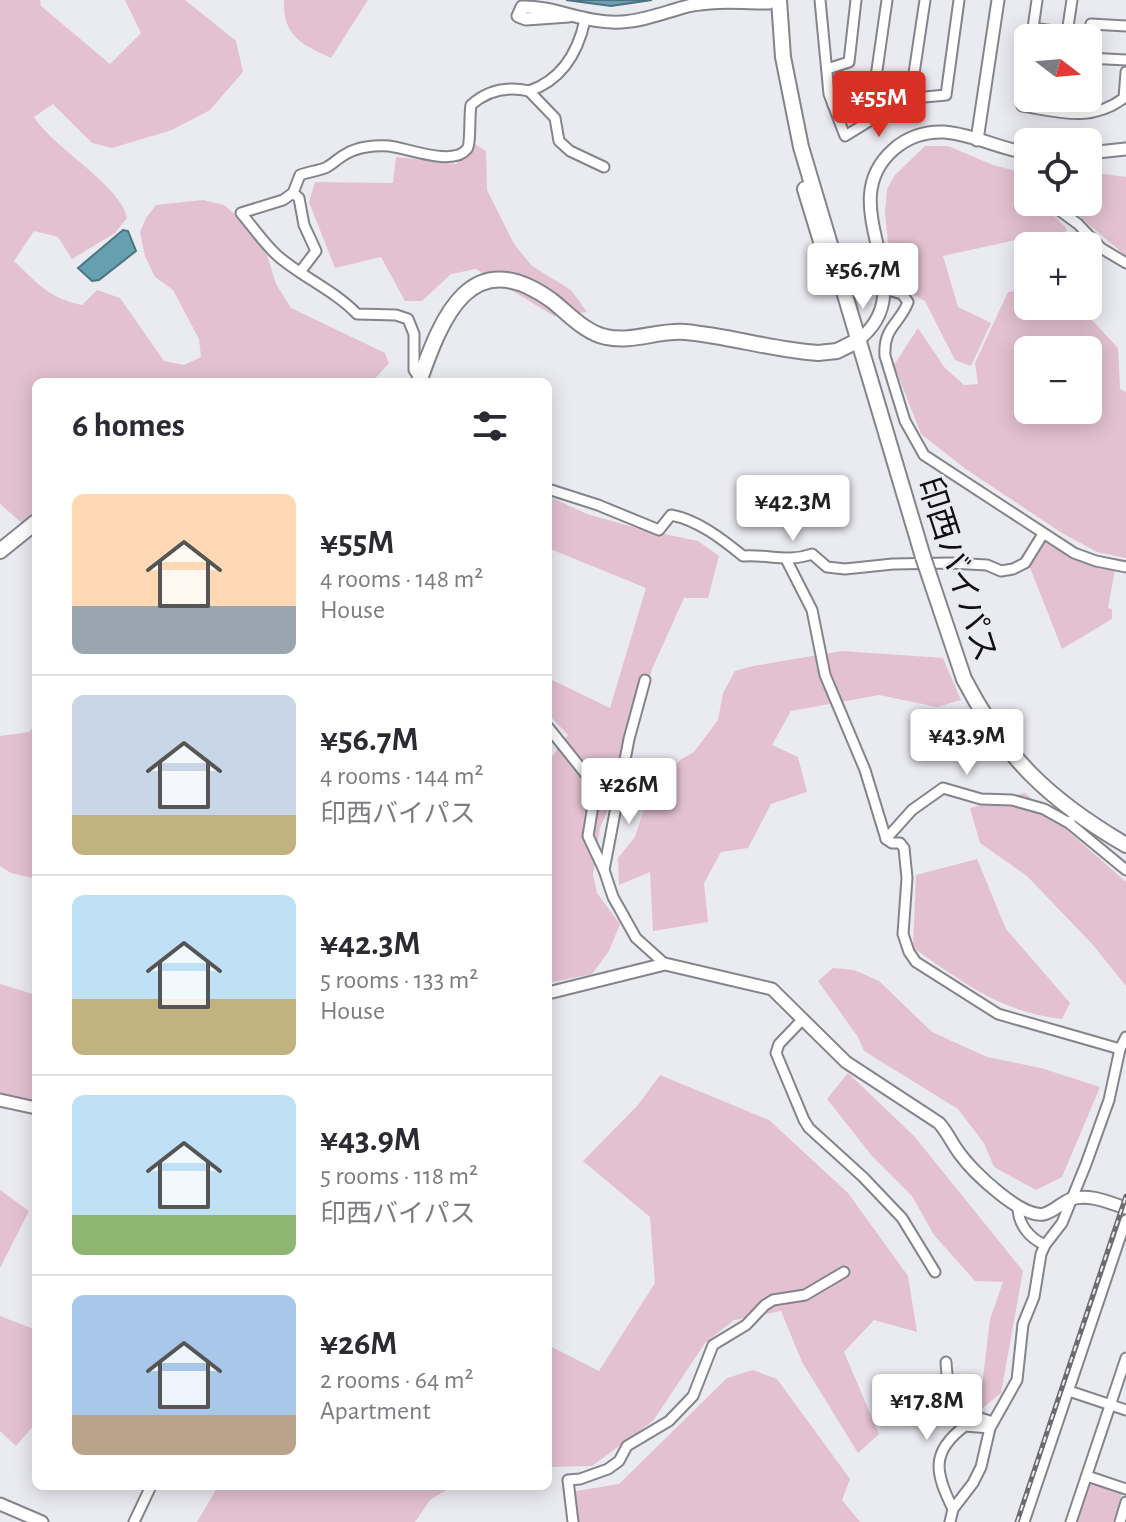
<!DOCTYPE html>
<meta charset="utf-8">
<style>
body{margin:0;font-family:"Alegreya Sans","Noto Sans JP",sans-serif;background:#f2f2f3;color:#2b2b33;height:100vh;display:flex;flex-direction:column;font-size:30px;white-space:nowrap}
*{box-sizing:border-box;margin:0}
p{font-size:26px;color:#7c7c81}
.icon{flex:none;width:44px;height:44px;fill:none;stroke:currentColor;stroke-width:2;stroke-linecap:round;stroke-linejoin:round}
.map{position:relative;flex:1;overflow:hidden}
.side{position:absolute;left:32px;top:378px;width:520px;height:1112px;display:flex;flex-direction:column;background:#fff;border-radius:12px;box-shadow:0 4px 20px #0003}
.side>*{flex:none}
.needle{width:52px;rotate:106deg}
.buttons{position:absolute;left:1014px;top:24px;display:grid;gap:16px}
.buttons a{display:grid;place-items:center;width:88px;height:88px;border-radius:12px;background:#fff;box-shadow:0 4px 20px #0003;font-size:40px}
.price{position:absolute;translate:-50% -68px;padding:0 18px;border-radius:8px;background:#fff;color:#222;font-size:26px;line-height:52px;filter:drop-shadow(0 2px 4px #0008)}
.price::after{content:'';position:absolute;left:50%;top:48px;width:24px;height:18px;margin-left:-12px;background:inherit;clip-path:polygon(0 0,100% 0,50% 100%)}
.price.active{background:#d93025;color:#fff}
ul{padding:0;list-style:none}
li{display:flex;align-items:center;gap:24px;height:200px;padding:0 40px}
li+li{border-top:2px solid #e1e1e2}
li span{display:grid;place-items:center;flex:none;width:224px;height:160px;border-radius:12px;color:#555}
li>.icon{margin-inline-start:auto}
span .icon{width:96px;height:96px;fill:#fffc;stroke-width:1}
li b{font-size:34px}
h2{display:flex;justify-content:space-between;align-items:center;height:96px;padding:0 40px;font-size:34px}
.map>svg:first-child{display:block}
.green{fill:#e3c1d0;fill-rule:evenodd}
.water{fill:#659fb0;stroke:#4c7481;stroke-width:2}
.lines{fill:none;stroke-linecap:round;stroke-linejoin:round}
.minor-casing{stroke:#84848b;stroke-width:13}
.tertiary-casing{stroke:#84848b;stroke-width:15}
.primary-casing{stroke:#84848b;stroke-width:18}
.trunk-casing{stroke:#84848b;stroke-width:18}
.minor{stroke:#fff;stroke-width:9}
.tertiary{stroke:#fff;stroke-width:11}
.primary{stroke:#fff;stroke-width:14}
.trunk{stroke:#fff;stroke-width:14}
.rail-casing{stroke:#6b6b70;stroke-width:5}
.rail{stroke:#eaeaf1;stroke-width:2;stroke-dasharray:6;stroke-linecap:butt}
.trunk-bridge-casing{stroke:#84848b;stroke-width:18;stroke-linecap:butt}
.trunk-bridge{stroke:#fff;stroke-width:14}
.labels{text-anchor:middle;stroke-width:6;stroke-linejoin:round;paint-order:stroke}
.street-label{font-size:32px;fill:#101013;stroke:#eaeaf1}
</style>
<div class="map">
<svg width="1126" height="1522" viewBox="0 0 1126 1522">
<rect width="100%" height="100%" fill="#eaeaf1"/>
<!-- green -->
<g class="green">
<path d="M0,0H40L41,6L110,64L141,33L125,0H185L236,41L243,72L210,110L172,130L112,148L92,143L53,104L34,117C52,147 121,185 127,218L115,233L72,259L58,237L34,231L14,261C37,283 50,299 82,305L97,290L120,298L164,361L184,365L201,357L199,339L173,290L155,277L145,256L140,232L146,218L156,205L203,200L224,205L251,229L266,252L276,284L291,308L385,353L389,363L372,382H36V511L22,523L0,504Z"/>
<path d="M284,0H368L331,58C303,45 282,36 284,0Z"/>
<polygon points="475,144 486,151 487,190 514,244 532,266 571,290 587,312 554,316 476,269 451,274 422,301 405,301 381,257 335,268 309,202 315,182 393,183 396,157 456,164"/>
<polygon points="925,146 948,146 993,165 1028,174 1028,202 1041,202 1067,229 1058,246 1028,246 1028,249 1016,240 943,256 958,307 991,323 971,366 955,360 925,301 903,289 889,251 885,213 887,189 895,175"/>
<polygon points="1088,172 1126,177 1126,256 1079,216 1061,209 1072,203 1080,206 1082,202 1088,202"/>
<path d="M1028,290V306H1079L1118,348L1120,389L1126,392V558L1097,552L1062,533L967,470L921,434L894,365L918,328L945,368L964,385L978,384L975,363L1008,292ZM1028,350H1088V410H1028Z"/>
<polygon points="548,496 587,514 640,529 698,541 719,556 708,598 684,598 652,669 629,762 600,828 593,875 597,893 620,924 609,951 592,974 548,983 548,762 568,735 548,714 548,678 610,708 646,588 548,548"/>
<polygon points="1045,539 1094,564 1115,570 1108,608 1112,609 1112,619 1062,649 1029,565 1028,560"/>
<polygon points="842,651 943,658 961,700 937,707 879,695 791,711 772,745 798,757 807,792 771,804 748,848 721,852 704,883 708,922 653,931 650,872 619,885 618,858 635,837 649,793 680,760 694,752 718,720 723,693 735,671 753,666"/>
<polygon points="36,724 36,879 11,873 0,866 0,736 29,732"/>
<polygon points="1025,793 1126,882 1126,986 1093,945 1027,876 980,843 970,808"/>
<path d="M977,859L1006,929L1070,1003L1062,1019C998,1011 965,983 913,948L916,875Z"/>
<polygon points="833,968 854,970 879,981 932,1032 987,1057 1041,1068 1100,1087 1062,1177 1036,1190 994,1167 984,1143 958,1109 864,1051 858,1037 818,981"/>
<polygon points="0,984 36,995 36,1101 0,1093"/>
<polygon points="848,1073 914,1136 1023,1271 1001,1393 979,1411 990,1319 1003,1282 975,1281 934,1235 912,1196 872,1156 827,1099"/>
<polygon points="660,1075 769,1120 848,1193 908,1276 917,1332 874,1320 844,1352 879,1434 858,1453 802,1362 781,1311 734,1320 705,1343 653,1421 592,1466 548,1467 548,1345 599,1371 655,1283 650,1217 583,1161 638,1105"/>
<polygon points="0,1190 29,1211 0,1268"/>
<polygon points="0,1316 36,1330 36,1423 16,1446 0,1431"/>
<polygon points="753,1370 777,1379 850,1479 842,1500 860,1522 573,1522 570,1492 619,1484 727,1378"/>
<polygon points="1089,1478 1123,1490 1113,1522 1074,1522"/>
<polygon points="218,1486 453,1486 430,1500 415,1522 197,1522"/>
</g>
<!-- water -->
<g class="water">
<polygon points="566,0 652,0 611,6"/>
<polygon points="123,230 128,231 136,251 99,280 92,281 78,268"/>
</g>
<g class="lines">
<!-- minor casing -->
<g class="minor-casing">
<g id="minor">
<polyline points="820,0 829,94 845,136 894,106 914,98 946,95 959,0"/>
<polyline points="1033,28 1037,0"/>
<polyline points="1032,38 1033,28 1067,33 1072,0"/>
<polyline points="1088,39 1091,24 1126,26"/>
<polyline points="1088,58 1126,60"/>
<path d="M1028,62L1022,106C1059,112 1091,123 1124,98L1126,72"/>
<polyline points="827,69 849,62 856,0"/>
<polyline points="529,91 555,118 559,141 570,151 604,167"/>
<polyline points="910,100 925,0"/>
<polyline points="833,105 876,77 887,0"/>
<polyline points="293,193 299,198 304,225 316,251 300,272"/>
<polyline points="1048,202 1078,224 1101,248 1126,263"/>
<path d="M885,289L902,294L908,302C900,324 883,327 885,356L905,421L924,455L1074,553L1096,561L1126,567"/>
<path d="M420,379L414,370V334L408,319L396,315L357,314C335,291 304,278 279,257C265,245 253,227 241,213L283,200L293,193L300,175C308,172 317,171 325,168C332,165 338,158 346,154C357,147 375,145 389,146C407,148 453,167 467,149C471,144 469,115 471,105C488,90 507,86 529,91C562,80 578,52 585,20"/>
<path d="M548,489L598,505L659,530L671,515C698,520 722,539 743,556C769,554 787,563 812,554L827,567L845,569L893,564L950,563L987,565L1001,571L1013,569L1025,563L1043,534"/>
<polyline points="787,561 812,610 825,675 865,770 886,839 892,843 900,843 904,848 907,878 903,934 909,952 916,962 998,1014 1120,1049"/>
<polyline points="645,680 629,739 604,870 613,897 636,938 665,964"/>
<polyline points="548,727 596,787 588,836 604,870"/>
<polyline points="1070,821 1069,823 1126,870"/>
<polyline points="886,839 912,810 943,788 981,799 1012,800 1044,809 1069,823"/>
<polyline points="803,1019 779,1044 776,1053 804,1120 809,1128 863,1177 902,1218 935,1272"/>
<path d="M1018,1207C1018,1224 1029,1238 1045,1245"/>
<path d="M946,1362C948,1400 955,1412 993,1422"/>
<polyline points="1069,1391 1126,1410"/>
<polyline points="1087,1476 1126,1489"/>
<path d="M953,1509C935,1473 930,1452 965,1426L990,1428"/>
<polyline points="134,1522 151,1486"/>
<polyline points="573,1522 568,1480 580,1479 608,1469 619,1461 627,1446 669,1421 693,1396 713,1345 746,1325 765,1305 773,1300 805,1295 844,1272"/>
<polyline points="950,1522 953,1509 973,1483 981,1467 990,1428 1017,1380 1023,1324 1034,1297 1041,1254 1045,1245 1062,1223 1086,1164 1109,1100 1120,1049 1126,1037"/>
<polyline points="1024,1522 1126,1220"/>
<polyline points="1071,1522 1126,1358"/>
<polyline points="1120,1522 1126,1502"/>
</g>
</g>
<!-- tertiary casing -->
<g class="tertiary-casing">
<g id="tertiary">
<path d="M569,16L526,19L518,16L522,7C554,6 585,24 621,22C644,21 665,12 688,6C714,0 743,3 769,3"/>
<polyline points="977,140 998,0"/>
<polyline points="1088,153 1126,149"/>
<path d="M857,341C928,288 829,207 893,150C907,137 926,131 944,132C973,134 1000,149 1028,153"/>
<path d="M548,993L665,964L772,989L846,1062L939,1123C948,1133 952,1144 960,1154C973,1172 1022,1219 1044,1214C1055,1211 1062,1202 1071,1199C1089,1193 1110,1203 1126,1208"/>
<polyline points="0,1100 36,1108"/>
<polyline points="0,1504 42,1522"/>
</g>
</g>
<!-- primary casing -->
<g class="primary-casing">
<g id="primary">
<path d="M419,382C442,316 471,243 551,300C567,312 585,333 606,337C632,343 658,330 685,332C730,336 773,350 818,353L837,351L857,341"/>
<polyline points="0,551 36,522"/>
</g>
</g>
<!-- trunk casing -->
<g class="trunk-casing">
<g id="trunk">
<polyline points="779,0 783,57 801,147 923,557"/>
<polyline points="805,189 834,284"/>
<path d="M964,679C1005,758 1049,800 1126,845"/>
</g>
</g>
<!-- minor -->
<use href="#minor" class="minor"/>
<!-- tertiary -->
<use href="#tertiary" class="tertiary"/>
<!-- primary -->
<use href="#primary" class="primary"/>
<!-- trunk -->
<use href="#trunk" class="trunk"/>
<!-- rail casing -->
<g class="rail-casing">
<polyline id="rail" points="1017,1522 1126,1196"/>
</g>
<!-- rail -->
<use href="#rail" class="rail"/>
<!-- trunk-bridge casing -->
<g class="trunk-bridge-casing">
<polyline id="trunk-bridge" points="923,557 964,679"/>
</g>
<!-- trunk-bridge -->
<use href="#trunk-bridge" class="trunk-bridge"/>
</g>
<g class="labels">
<!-- street labels -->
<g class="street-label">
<text transform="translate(958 569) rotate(72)" y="11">印西バイパス</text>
</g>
</g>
</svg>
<div class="buttons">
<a><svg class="needle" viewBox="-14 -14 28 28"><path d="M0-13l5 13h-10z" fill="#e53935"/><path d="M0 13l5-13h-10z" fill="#7c7c81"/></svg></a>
<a><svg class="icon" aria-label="locate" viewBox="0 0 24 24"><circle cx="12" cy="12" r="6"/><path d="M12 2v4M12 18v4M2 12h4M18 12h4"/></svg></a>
<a>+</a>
<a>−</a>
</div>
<b class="price active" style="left:879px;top:139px">¥55M</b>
<b class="price" style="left:863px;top:311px">¥56.7M</b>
<b class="price" style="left:793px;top:543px">¥42.3M</b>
<b class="price" style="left:967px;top:777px">¥43.9M</b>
<b class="price" style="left:629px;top:826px">¥26M</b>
<b class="price" style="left:927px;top:1442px">¥17.8M</b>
<section class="side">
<h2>6 homes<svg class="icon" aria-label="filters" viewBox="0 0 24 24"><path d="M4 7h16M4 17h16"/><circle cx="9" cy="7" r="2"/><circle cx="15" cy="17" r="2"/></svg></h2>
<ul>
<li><span style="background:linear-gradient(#ffd9b3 70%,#9aa5b1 0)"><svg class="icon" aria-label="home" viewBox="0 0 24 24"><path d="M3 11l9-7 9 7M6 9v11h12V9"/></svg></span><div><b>¥55M</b><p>4 rooms · 148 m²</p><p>House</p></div></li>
<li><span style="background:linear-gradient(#c9d6e8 75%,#c2b280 0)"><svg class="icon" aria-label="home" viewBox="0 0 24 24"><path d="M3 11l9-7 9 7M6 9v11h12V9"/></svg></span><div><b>¥56.7M</b><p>4 rooms · 144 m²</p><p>印西バイパス</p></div></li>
<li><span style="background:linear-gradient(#bfe0f5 65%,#c2b280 0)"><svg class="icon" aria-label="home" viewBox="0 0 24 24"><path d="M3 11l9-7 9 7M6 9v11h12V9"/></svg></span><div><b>¥42.3M</b><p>5 rooms · 133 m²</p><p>House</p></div></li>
<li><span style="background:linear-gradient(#bfe0f5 75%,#8fb573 0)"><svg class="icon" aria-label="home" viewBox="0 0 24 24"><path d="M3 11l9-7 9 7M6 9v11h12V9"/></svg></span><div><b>¥43.9M</b><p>5 rooms · 118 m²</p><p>印西バイパス</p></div></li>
<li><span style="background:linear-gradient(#a9c7e8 75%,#b9a48a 0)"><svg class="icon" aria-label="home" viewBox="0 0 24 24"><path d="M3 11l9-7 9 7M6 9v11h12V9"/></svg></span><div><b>¥26M</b><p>2 rooms · 64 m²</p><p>Apartment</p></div></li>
</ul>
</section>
</div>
